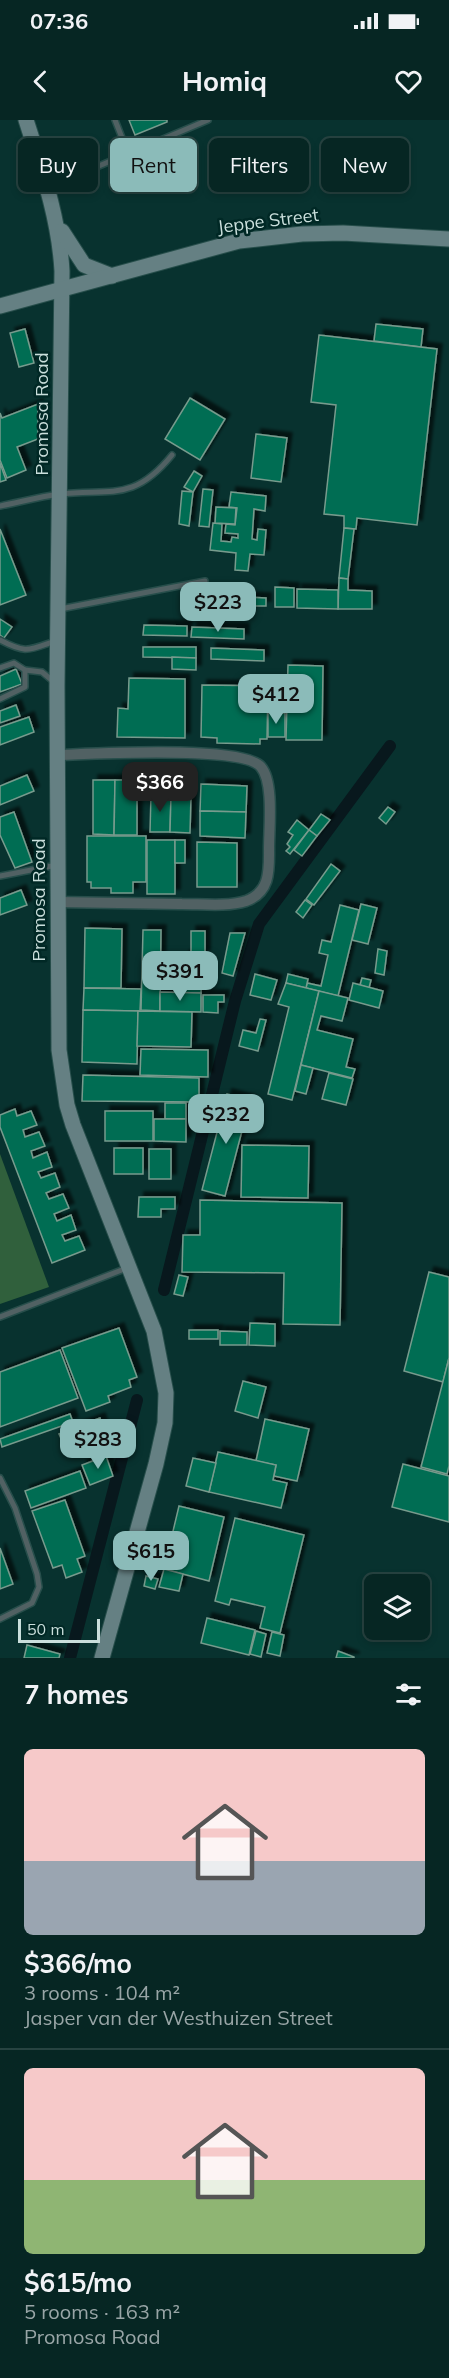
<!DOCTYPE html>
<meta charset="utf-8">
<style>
body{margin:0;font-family:Mulish,sans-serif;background:#143230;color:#f1f3f6;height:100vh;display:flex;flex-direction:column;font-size:22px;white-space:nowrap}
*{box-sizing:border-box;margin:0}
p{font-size:20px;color:#98a5a6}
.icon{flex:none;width:33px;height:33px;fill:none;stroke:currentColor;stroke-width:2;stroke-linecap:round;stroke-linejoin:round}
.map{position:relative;height:1538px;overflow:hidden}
.panel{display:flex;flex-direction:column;background:#062623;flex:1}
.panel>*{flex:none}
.banner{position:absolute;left:18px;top:18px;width:414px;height:54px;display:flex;gap:12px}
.fabs{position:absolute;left:364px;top:1454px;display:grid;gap:12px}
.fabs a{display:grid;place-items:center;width:66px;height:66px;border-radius:9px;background:#062623;box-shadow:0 3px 9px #0003,0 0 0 2px #274341;font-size:30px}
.scale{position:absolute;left:18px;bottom:15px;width:82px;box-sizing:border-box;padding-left:6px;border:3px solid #cadfdc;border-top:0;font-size:16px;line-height:21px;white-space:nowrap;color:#cadfdc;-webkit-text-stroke:4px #002825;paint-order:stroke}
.price{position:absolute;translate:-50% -51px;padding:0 14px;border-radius:12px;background:#8bbbb9;color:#111;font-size:20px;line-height:39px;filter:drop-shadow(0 2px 3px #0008)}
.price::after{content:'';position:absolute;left:50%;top:36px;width:18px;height:14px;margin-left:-9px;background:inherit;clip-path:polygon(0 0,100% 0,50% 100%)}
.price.active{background:#222;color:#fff}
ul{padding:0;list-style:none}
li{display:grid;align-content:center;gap:12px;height:318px;padding:0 24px}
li+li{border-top:2px solid #274341}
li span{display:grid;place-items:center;height:186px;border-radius:9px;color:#555}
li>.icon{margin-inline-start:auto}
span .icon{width:108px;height:108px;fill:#fffc;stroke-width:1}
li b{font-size:26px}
h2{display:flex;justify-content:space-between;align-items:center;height:72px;padding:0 24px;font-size:26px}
.chip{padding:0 21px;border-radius:9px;background:#062623;box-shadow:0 3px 9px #0003,0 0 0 2px #274341;font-size:21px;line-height:54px}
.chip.active{background:#8bbbb9;color:#111}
.status{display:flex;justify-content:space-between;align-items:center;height:42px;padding:0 30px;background:#062623;direction:ltr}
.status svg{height:16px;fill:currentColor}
header{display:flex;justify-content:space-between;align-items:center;height:78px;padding:0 24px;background:#062623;font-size:27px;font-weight:700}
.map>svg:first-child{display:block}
.green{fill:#30603c}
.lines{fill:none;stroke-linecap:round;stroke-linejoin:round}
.canal{stroke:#08181d;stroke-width:12}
.building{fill:#006d53;stroke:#779b8d;stroke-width:1.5;filter:url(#shadow)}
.lane-casing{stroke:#274e4b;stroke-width:8}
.street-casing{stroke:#274e4b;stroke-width:13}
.secondary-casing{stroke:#274e4b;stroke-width:17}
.lane{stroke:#516163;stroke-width:5}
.street{stroke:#516163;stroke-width:10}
.secondary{stroke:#658083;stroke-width:15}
.labels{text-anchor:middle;stroke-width:5;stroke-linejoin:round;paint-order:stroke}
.street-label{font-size:18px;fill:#cadfdc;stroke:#002825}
</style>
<div class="status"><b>07:36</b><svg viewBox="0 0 49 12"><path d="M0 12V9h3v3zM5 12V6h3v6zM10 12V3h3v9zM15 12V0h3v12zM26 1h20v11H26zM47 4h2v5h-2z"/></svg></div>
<header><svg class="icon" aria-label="back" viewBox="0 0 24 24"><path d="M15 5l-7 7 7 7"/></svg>Homiq<svg class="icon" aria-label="heart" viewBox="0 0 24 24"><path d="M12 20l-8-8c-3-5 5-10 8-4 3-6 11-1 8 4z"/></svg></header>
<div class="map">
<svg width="449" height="1538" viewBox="0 0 449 1538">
<defs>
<filter id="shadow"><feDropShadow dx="5" dy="-5" stdDeviation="1.5" flood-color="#0009"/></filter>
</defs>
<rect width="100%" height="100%" fill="#08322f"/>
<!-- green -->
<polygon class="green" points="0,1034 49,1167 0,1184"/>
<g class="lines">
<!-- canal -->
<g class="canal">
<polyline points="164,1170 235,881 259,804 390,626"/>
<polyline points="70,1538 137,1280"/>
</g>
</g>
<!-- building -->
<g class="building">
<polygon points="129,0 167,0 167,2 135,15"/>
<polygon points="376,204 423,209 421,227 374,221"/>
<polygon points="25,209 34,243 19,247 10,213"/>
<polygon points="319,215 437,229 417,405 357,398 356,409 344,408 344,396 324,394 336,285 311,282"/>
<polygon points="190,278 225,299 200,340 165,319"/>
<polygon points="38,284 38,319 17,327 26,350 7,358 0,340 0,293 2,298"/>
<polygon points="256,314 287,318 281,362 251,358"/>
<polygon points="0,343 6,360 0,362"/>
<polygon points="194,351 202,356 193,372 184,367"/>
<polygon points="203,369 213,370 209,407 199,406"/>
<polygon points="182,371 193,372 189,406 179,404"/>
<polygon points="231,372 266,376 265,391 254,389 252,419 257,420 258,409 266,410 264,435 250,434 248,451 235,450 236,433 210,430 213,403 222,404 221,421 231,422 232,417 238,418 238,414 225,413 226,404 235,405 237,388 229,387"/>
<polygon points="216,387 236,388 235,404 215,403"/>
<polygon points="344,408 354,409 348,459 339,458"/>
<polygon points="0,409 26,475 0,485"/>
<polygon points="339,458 348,459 348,470 372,471 372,489 338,489"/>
<polygon points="275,467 294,468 294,487 275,487"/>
<polygon points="297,469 338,470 338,489 297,488"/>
<polygon points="244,477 266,478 266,486 244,486"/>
<polygon points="0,499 12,507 4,518 0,515"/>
<polygon points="144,505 187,506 187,516 143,515"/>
<polygon points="192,507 244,509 244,519 191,517"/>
<polygon points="143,527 196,527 196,538 143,537"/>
<polygon points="211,528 264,530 264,541 211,539"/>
<polygon points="172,537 196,538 196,550 172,549"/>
<polygon points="288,545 323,546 322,620 286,620"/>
<polygon points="16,549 22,564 0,572 0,556"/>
<polygon points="129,558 185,559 185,618 117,617 118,588 128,589"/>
<polygon points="202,565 268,566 267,619 260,619 260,624 217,623 217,618 201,617"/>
<polygon points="16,585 20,596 0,603 0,591"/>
<rect x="268" y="593" width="17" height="24"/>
<polygon points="29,597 34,612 0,625 0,607"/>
<polygon points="27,655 34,671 0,685 0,666"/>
<polygon points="93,660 115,660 114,715 93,714"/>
<polygon points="115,660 137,660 137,715 114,715"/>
<polygon points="201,664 247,666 246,692 200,691"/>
<polygon points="151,674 171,675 170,712 150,712"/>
<polygon points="171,675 191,675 190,713 170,712"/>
<polygon points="388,687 395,692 386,704 379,698"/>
<polygon points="200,691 246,692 245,718 200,716"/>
<polygon points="14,692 32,742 15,748 0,715 0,697"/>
<polygon points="321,694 330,700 317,716 309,710"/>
<polygon points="297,700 309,710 290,734 286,731 290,727 287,724 293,715 288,712"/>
<polygon points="309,710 317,716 302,736 294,730"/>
<polygon points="87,716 146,716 146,762 133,762 133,773 111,773 111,768 91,768 91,762 87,762"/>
<rect x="147" y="720" width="28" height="54"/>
<rect x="175" y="720" width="10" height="23"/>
<polygon points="197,722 237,723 237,767 197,767"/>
<polygon points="331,744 340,751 314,785 306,779"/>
<polygon points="21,770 27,785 0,795 0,778"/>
<polygon points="305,780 312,785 303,798 296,792"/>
<polygon points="361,784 377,788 368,824 352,820"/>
<polygon points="340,785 359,790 338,876 306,868 307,863 321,866 328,835 319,833 322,820 331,822"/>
<polygon points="85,808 122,809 121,868 84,868"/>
<polygon points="143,810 161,810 160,891 141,890"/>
<rect x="191" y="811" width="14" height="24"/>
<polygon points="230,813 245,813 233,856 222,853"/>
<polygon points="378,829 387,831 384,855 375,853"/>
<polygon points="185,835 202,835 201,873 184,873"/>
<polygon points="255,854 277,860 271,880 250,875"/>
<polygon points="288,854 308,859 306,868 286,863"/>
<polygon points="362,858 371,860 369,868 360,865"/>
<polygon points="286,863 319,871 292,980 268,974 289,887 278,884"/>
<polygon points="353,863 383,871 379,888 349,880"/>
<polygon points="84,868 141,869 140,891 83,890"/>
<polygon points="319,871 348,878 342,901 321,896 317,910 353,919 346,947 355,949 352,958 301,945"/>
<polygon points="160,872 201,873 201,892 160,891"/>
<polygon points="203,875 224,875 224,882 218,882 218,893 203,892"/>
<polygon points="83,890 138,891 137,944 82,942"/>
<polygon points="138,891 192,892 191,927 137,926"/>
<polygon points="260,899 266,900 258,931 239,926 243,910 256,913"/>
<polygon points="141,929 208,930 208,957 140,955"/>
<polygon points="301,945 313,948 306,974 295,971"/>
<polygon points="329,953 353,959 346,985 322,979"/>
<polygon points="83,955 199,958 199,982 82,981"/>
<polygon points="227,974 250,980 225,1076 202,1070"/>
<rect x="165" y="983" width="21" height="16"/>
<polygon points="15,989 17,996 31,991 37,1005 23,1010 25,1017 39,1012 45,1026 31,1031 33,1038 47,1032 52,1047 38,1052 41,1058 55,1053 60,1067 46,1073 49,1079 63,1074 69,1088 54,1094 57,1101 71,1095 76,1110 62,1115 65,1121 79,1116 85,1130 52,1143 0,1007 0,995"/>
<rect x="105" y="991" width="48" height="30"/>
<polygon points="154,999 186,999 186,1022 154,1021"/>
<polygon points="242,1025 309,1026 308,1078 241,1077"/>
<rect x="114" y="1028" width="29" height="26"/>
<rect x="149" y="1029" width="22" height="30"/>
<polygon points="139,1077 175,1077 175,1089 161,1089 161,1097 138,1097"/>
<polygon points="200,1080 342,1083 340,1205 283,1204 284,1153 182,1152 183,1115 200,1115"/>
<polygon points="429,1152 449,1157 449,1238 443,1262 404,1251"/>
<polygon points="179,1155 188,1157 183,1176 174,1174"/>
<polygon points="250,1203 275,1204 275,1226 249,1225"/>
<polygon points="119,1208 137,1257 129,1260 131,1267 108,1276 110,1282 86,1291 62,1228"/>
<rect x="189" y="1210" width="29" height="9"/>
<polygon points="220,1211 247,1212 247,1225 220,1225"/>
<polygon points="60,1230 78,1278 0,1307 0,1252"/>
<polygon points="449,1238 449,1346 447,1354 421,1347"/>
<polygon points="243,1261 266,1267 258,1298 235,1291"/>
<polygon points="70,1294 73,1302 2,1327 0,1319"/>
<polygon points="100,1298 105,1313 74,1325 68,1310"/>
<polygon points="265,1299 309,1309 297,1361 274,1356 276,1345 256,1341"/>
<polygon points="68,1310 74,1325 65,1328 59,1314"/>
<polygon points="218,1332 276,1345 273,1360 287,1363 281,1388 209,1372"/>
<polygon points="106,1336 113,1356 90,1365 82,1345"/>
<polygon points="193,1338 216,1343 209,1372 186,1366"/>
<polygon points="403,1344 449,1356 449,1402 392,1387"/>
<polygon points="80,1351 86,1368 31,1388 25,1371"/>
<polygon points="65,1380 85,1436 77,1439 82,1452 66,1458 62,1445 53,1448 32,1391"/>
<polygon points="179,1386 224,1397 209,1461 164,1449"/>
<polygon points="235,1398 304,1415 280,1513 260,1508 265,1487 231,1479 229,1485 215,1481"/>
<polygon points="0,1428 13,1464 0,1469"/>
<polygon points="164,1449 183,1454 179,1471 159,1467"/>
<polygon points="146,1456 158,1459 155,1469 144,1466"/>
<polygon points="207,1498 255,1510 249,1535 201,1523"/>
<polygon points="256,1511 266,1514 261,1537 250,1534"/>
<polygon points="272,1512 284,1515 280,1536 267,1533"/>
<polygon points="27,1525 60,1534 59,1538 24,1538"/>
<polygon points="338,1531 354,1537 354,1538 336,1538"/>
</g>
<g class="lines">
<!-- lane casing -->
<g class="lane-casing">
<g id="lane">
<polyline points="115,0 128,33"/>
<polyline points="49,67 208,0"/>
<path d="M0,386C20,382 39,377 59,374C110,368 133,383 172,335"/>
<polyline points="60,489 205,461"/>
<path d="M0,520C26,534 29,530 55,521"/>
<polyline points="0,548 14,543 25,550 42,552 54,562"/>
<polyline points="0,579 25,567 25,550"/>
<polyline points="0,756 57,745"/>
<polyline points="0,1197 127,1148"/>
<polyline points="0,1358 15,1388 37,1454 39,1467 32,1483 0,1499"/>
</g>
</g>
<!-- street casing -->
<g class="street-casing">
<path id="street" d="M58,635C91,634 244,625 261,647C274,662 269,708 269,728C269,749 271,772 246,781C227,787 202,784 182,784C141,783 100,783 58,782"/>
</g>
<!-- secondary casing -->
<g class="secondary-casing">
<g id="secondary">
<path d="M26,0C42,50 59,98 62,151L57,566L59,930L67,985L73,1005L154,1211L166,1273L165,1303L156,1344L102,1538"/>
<polyline points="62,111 84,145 112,156"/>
<polyline points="0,186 239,121 302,114 343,113 449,119"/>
</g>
</g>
<!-- lane -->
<use href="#lane" class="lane"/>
<!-- street -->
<use href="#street" class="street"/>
<!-- secondary -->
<use href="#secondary" class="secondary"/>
</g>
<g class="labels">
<!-- street labels -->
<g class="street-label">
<text transform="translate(268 101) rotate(-7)" y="6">Jeppe Street</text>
<text transform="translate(42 294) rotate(-90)" y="6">Promosa Road</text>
<text transform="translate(39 780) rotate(-90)" y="6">Promosa Road</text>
</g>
</g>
</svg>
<div class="fabs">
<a><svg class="icon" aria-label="layers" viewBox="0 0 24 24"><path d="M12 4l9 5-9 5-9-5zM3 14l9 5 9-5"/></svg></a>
</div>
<div class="scale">50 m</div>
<b class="price" style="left:218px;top:513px">$223</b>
<b class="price" style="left:276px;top:605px">$412</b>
<b class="price active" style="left:160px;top:693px">$366</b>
<b class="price" style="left:180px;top:882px">$391</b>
<b class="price" style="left:226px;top:1025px">$232</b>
<b class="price" style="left:98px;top:1350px">$283</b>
<b class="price" style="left:151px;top:1462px">$615</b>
<div class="banner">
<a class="chip">Buy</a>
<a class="chip active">Rent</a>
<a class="chip">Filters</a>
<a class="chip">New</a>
</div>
</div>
<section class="panel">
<h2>7 homes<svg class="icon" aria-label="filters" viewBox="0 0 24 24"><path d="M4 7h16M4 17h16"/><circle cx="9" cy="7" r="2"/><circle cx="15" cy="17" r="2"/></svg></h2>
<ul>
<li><span style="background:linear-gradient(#f6c9c9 60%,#9aa5b1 0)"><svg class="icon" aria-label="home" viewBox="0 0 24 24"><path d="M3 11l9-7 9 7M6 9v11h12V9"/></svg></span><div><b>$366/mo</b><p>3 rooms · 104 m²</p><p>Jasper van der Westhuizen Street</p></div></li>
<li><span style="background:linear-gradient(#f6c9c9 60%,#8fb573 0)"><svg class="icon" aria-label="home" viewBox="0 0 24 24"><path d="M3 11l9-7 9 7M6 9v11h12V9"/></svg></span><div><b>$615/mo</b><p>5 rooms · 163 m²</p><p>Promosa Road</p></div></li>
</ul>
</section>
